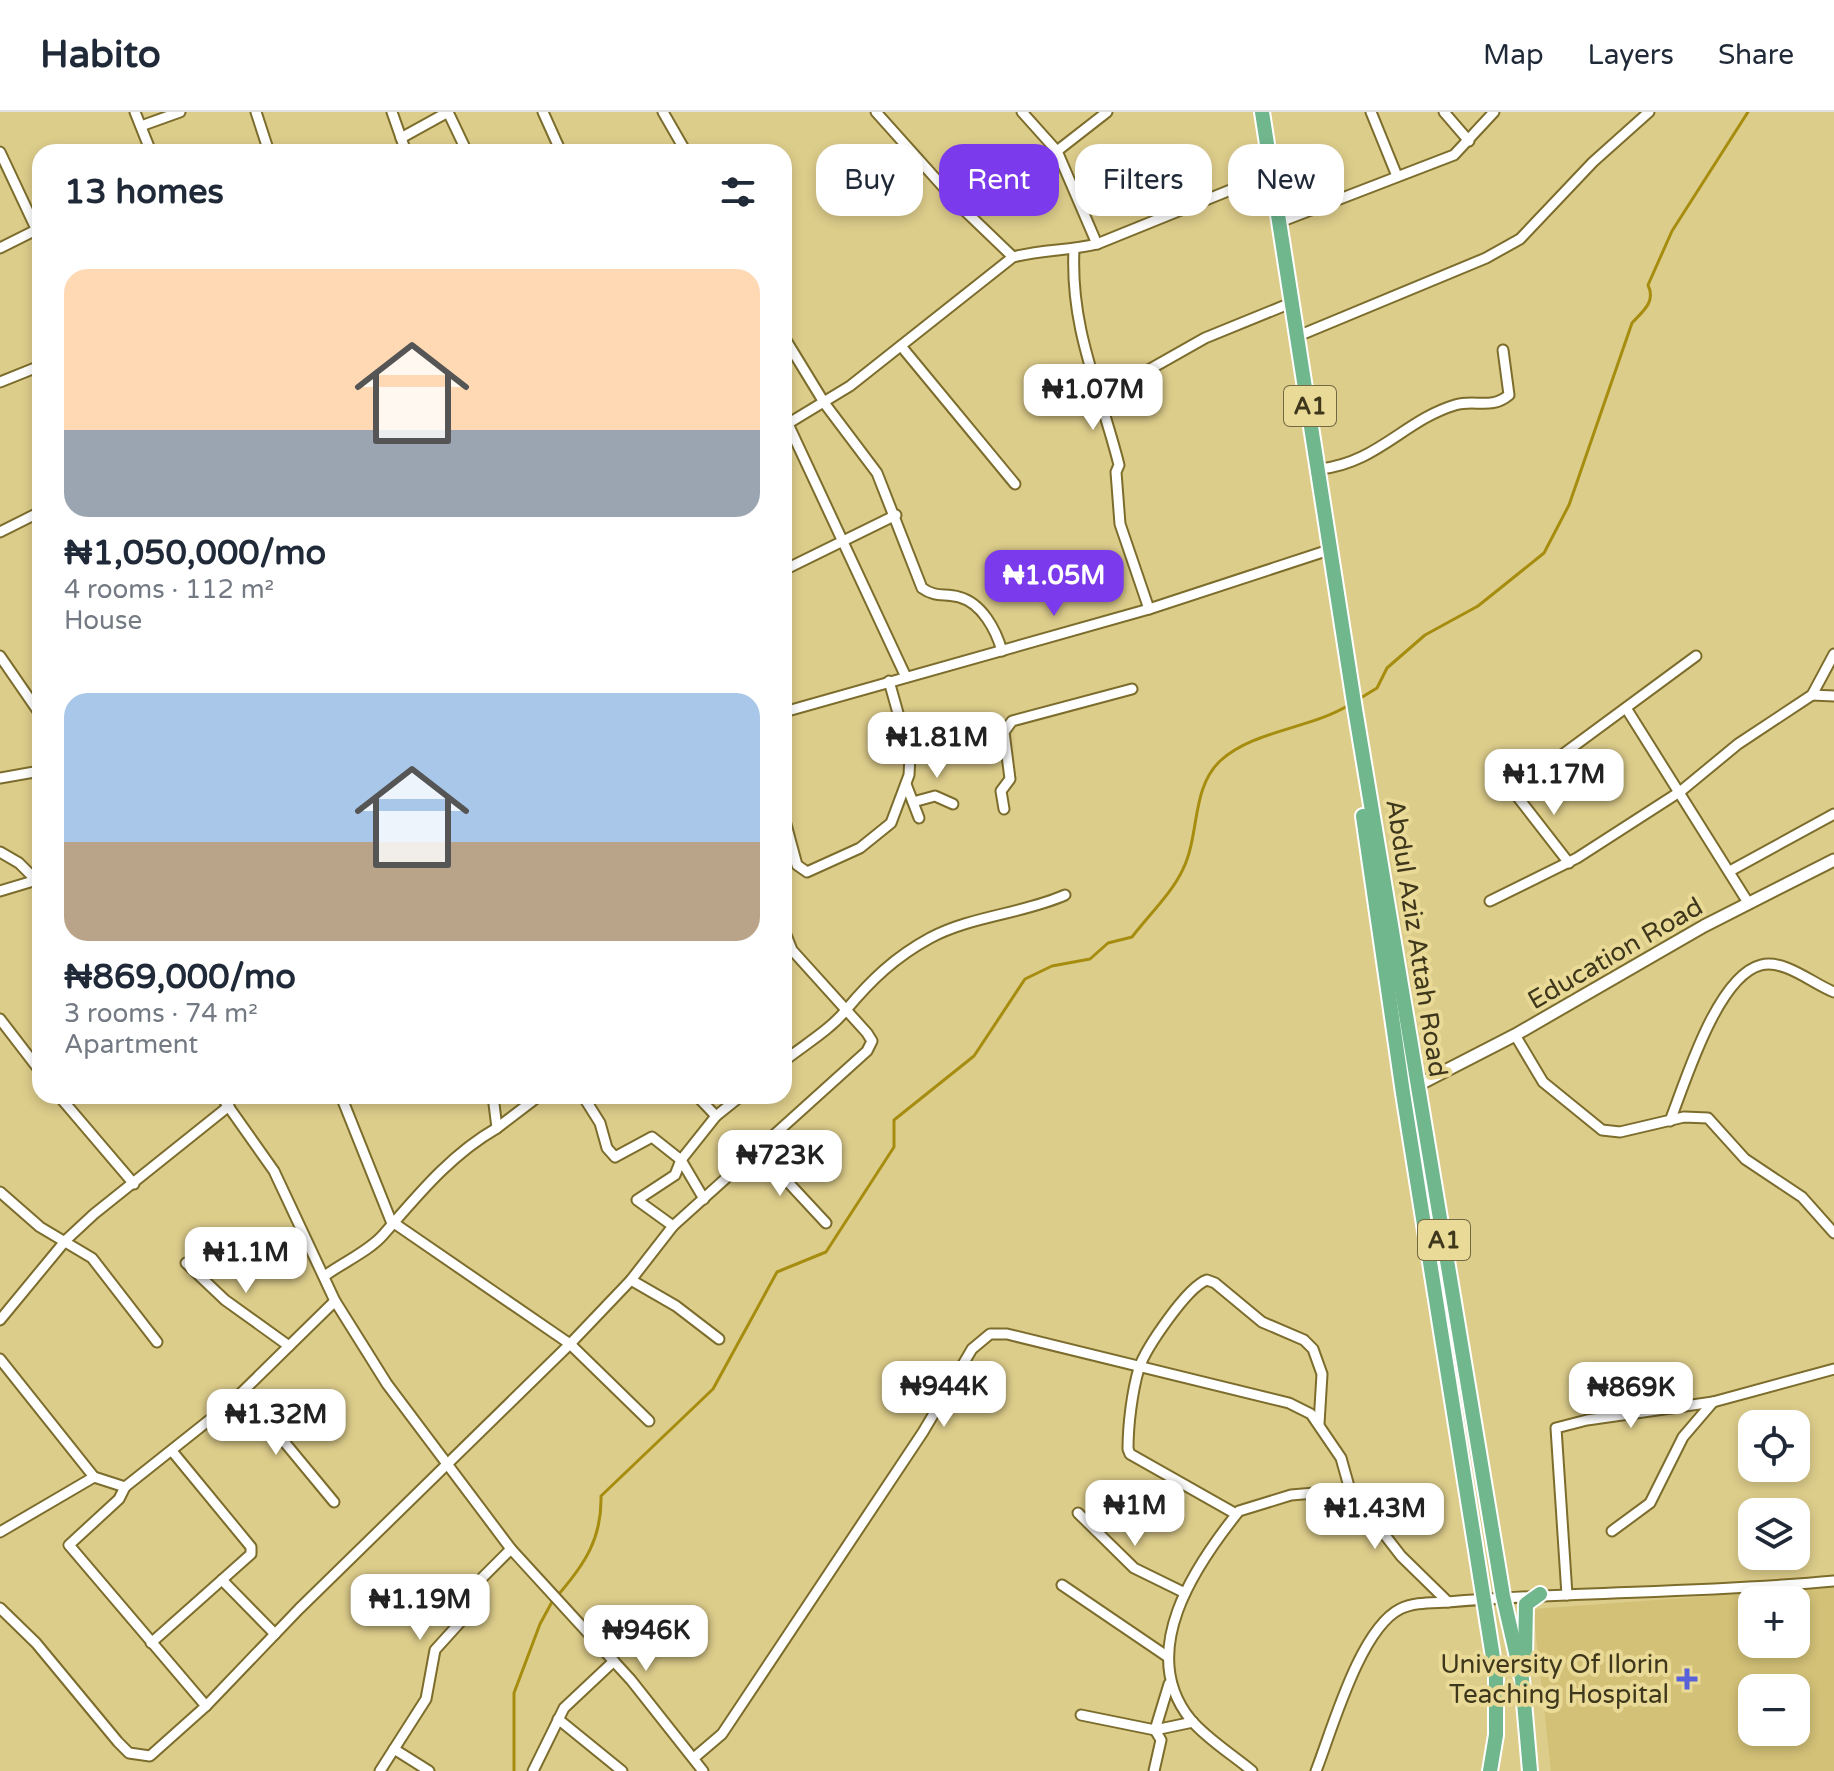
<!DOCTYPE html>
<meta charset="utf-8">
<style>
body{margin:0;font-family:"Varela Round",sans-serif;background:#f2f2f3;color:#1f2937;height:100vh;display:flex;flex-direction:column;font-size:30px;white-space:nowrap}
*{box-sizing:border-box;margin:0}
p{font-size:26px;color:#747a83}
.icon{flex:none;width:44px;height:44px;fill:none;stroke:currentColor;stroke-width:2;stroke-linecap:round;stroke-linejoin:round}
.map{position:relative;flex:1;overflow:hidden}
.sheet{position:absolute;left:32px;top:32px;width:760px;height:960px;display:flex;flex-direction:column;background:#fff;border-radius:24px;box-shadow:0 4px 12px #0003}
.sheet>*{flex:none}
.guide{position:absolute;left:816px;top:32px;width:760px;height:72px;display:flex;gap:16px}
.tools{position:absolute;left:1738px;top:1298px;display:grid;gap:16px}
.tools a{display:grid;place-items:center;width:72px;height:72px;border-radius:16px;background:#fff;box-shadow:0 4px 12px #0003;font-size:40px}
.price{position:absolute;translate:-50% -68px;padding:0 18px;border-radius:16px;background:#fff;color:#222;font-size:26px;line-height:52px;filter:drop-shadow(0 2px 4px #0008)}
.price::after{content:'';position:absolute;left:50%;top:48px;width:24px;height:18px;margin-left:-12px;background:inherit;clip-path:polygon(0 0,100% 0,50% 100%)}
.price.active{background:#7c3aed;color:#fff}
ul{padding:0;list-style:none}
li{display:grid;align-content:center;gap:16px;height:424px;padding:0 32px}
li span{display:grid;place-items:center;height:248px;border-radius:24px;color:#555}
li>.icon{margin-inline-start:auto}
span .icon{width:144px;height:144px;fill:#fffc;stroke-width:1}
li b{font-size:34px}
h2{display:flex;justify-content:space-between;align-items:center;height:96px;padding:0 32px;font-size:34px}
.chip{padding:0 28px;border-radius:24px;background:#fff;box-shadow:0 4px 12px #0003;font-size:28px;line-height:72px}
.chip.active{background:#7c3aed;color:#fff}
header{display:flex;align-items:center;gap:48px;box-sizing:border-box;height:112px;padding:0 40px;background:#fff;border-bottom:2px solid #e0e1e3}
header strong{font-size:38px}
nav{display:flex;gap:44px;margin-inline-start:auto;font-size:28px}
.map>svg:first-child{display:block}
.built{fill:#d3c177;fill-rule:evenodd}
.lines{fill:none;stroke-linecap:round;stroke-linejoin:round}
.stream{stroke:#a68d0f;stroke-width:3}
.minor-casing{stroke:#7c6d2d;stroke-width:13}
.tertiary-casing{stroke:#7c6d2d;stroke-width:15}
.trunk-casing{stroke:#fff;stroke-width:18}
.minor{stroke:#fff;stroke-width:9}
.tertiary{stroke:#fff;stroke-width:11}
.trunk{stroke:#70b78e;stroke-width:14}
.poi-dot{fill:#5961d9;stroke:#eada98;stroke-width:3}
.labels{text-anchor:middle;stroke-width:8;stroke-linejoin:round;paint-order:stroke}
.shield{fill:#eada98;stroke:#726841;stroke-width:2}
.shield-label{font-size:24px;font-weight:bold;fill:#3e371c}
.street-label{font-size:26px;fill:#3e371c;stroke:#eada98}
.poi-label{font-size:26px;fill:#3e371c;stroke:#eada98;text-anchor:end}
</style>
<header>
<strong>Habito</strong>
<nav><a>Map</a><a>Layers</a><a>Share</a></nav>
</header>
<div class="map">
<svg width="1834" height="1659" viewBox="0 0 1834 1659">
<rect width="100%" height="100%" fill="#ddcd8b"/>
<!-- built -->
<path class="built" d="M1834,1475V1659H1551L1533,1497ZM1752,1488H1796V1532H1752ZM1752,1576H1796V1620H1752Z"/>
<g class="lines">
<!-- stream -->
<g class="stream">
<path d="M1359,587L1377,576L1387,556L1425,523L1478,494L1544,441L1569,393L1632,211C1643,199 1656,190 1648,173L1672,119L1748,0"/>
<path d="M558,1483C585,1452 602,1426 601,1384L713,1277L777,1160L826,1140L894,1035V1008L974,944L1025,867L1052,854L1090,847L1108,831L1132,825C1148,804 1172,781 1183,757C1200,722 1191,677 1220,649C1254,618 1310,617 1349,593"/>
<polyline points="514,1659 514,1581 540,1512 553,1488"/>
</g>
<!-- minor casing -->
<g class="minor-casing">
<g id="minor">
<polyline points="135,0 151,40"/>
<polyline points="256,0 269,40"/>
<polyline points="392,0 406,40"/>
<polyline points="448,0 467,40"/>
<polyline points="543,0 561,40"/>
<polyline points="663,0 686,40"/>
<polyline points="876,0 962,96 1013,145"/>
<polyline points="1022,0 1057,39 1097,132"/>
<polyline points="1371,0 1397,64"/>
<polyline points="1444,0 1469,29"/>
<polyline points="141,14 180,0"/>
<polyline points="401,26 448,0"/>
<polyline points="1057,39 1107,0"/>
<polyline points="0,40 40,125"/>
<polyline points="1280,110 1454,43 1494,0"/>
<polyline points="0,136 36,118"/>
<path d="M1074,137C1070,218 1100,277 1119,353L1116,360L1120,412L1149,497"/>
<polyline points="1298,224 1486,146 1520,127 1593,50 1649,0"/>
<path d="M784,225L825,292L877,361L922,476C936,486 944,481 959,485C982,491 996,518 1002,539"/>
<polyline points="901,234 1015,372"/>
<polyline points="0,270 40,254"/>
<polyline points="1099,286 1205,226 1286,193"/>
<polyline points="788,312 906,565"/>
<path d="M784,314L850,274L1013,145C1043,137 1068,139 1097,132L1265,64"/>
<path d="M1320,357C1377,351 1405,308 1455,293C1475,287 1491,298 1509,283L1503,238"/>
<polyline points="0,420 40,400"/>
<polyline points="784,458 896,403"/>
<polyline points="0,544 40,602"/>
<polyline points="1812,583 1834,584"/>
<polyline points="1626,596 1749,792"/>
<polyline points="784,600 1149,497 1332,437"/>
<polyline points="0,666 40,659"/>
<polyline points="906,672 919,706"/>
<polyline points="913,690 935,684 953,692"/>
<polyline points="1004,697 1001,679 1010,667 1004,620 1012,609 1132,577"/>
<polyline points="784,705 797,753 807,760 860,736 891,711 909,663 910,644 889,569"/>
<polyline points="0,740 19,751 40,772"/>
<polyline points="1569,751 1513,679 1696,544"/>
<polyline points="1730,759 1834,702"/>
<polyline points="0,779 40,767"/>
<polyline points="1490,789 1577,746 1681,679 1738,632 1812,583 1834,542"/>
<polyline points="0,907 40,959"/>
<polyline points="1515,923 1543,970 1602,1018 1620,1020 1684,1005 1708,1006 1745,1047 1802,1085 1834,1121"/>
<path d="M784,949C804,933 830,918 846,898C871,868 895,845 930,826C971,804 1022,802 1065,783"/>
<polyline points="59,984 134,1072"/>
<polyline points="221,984 274,1059 335,1189 387,1272 511,1437 631,1568 703,1659"/>
<polyline points="341,984 391,1109 570,1232 649,1309"/>
<polyline points="583,984 600,1011 607,1036 615,1045 652,1025 681,1048 704,1087"/>
<polyline points="697,984 716,1004"/>
<path d="M1670,1009C1685,971 1717,864 1761,853C1785,847 1813,872 1834,880"/>
<polyline points="497,1016 539,984"/>
<polyline points="759,1039 826,1111"/>
<polyline points="0,1080 40,1115 92,1146 157,1230"/>
<polyline points="673,1114 637,1088 675,1063 681,1048 716,1004 741,984"/>
<polyline points="186,1151 225,1188 289,1234"/>
<path d="M326,1163C344,1150 369,1139 383,1123C418,1083 450,1043 497,1016L493,984"/>
<polyline points="631,1168 676,1194 719,1227"/>
<polyline points="0,1208 66,1128 94,1102 229,994"/>
<polyline points="0,1247 94,1365 125,1375 232,1290 335,1189"/>
<polyline points="243,1280 334,1390"/>
<polyline points="125,1375 119,1387 69,1433 206,1594"/>
<polyline points="1078,1401 1134,1456 1185,1481"/>
<path d="M1236,1402L1130,1342L1128,1337C1128,1313 1132,1280 1139,1256C1146,1236 1187,1175 1207,1168L1215,1171L1262,1210L1304,1228L1313,1237L1322,1262L1319,1312"/>
<polyline points="1612,1419 1650,1391 1683,1325 1713,1290"/>
<polyline points="0,1420 94,1365"/>
<polyline points="222,1468 275,1522"/>
<polyline points="1062,1473 1168,1545"/>
<polyline points="1567,1483 1556,1316 1587,1308 1713,1290 1834,1257"/>
<polyline points="0,1496 36,1531 118,1630 129,1641 150,1644 206,1594 299,1497 570,1232 631,1168 673,1114 867,939 872,929 867,921 792,838 784,818"/>
<polyline points="151,1531 251,1442 251,1435 172,1339"/>
<polyline points="1081,1603 1155,1618 1193,1610"/>
<polyline points="558,1607 622,1659"/>
<polyline points="1155,1618 1169,1572"/>
<polyline points="394,1637 429,1659"/>
<path d="M695,1645L722,1622L923,1320L972,1237L990,1222H1007L1289,1291L1311,1302L1341,1346L1350,1378L1401,1444L1448,1490C1577,1479 1706,1481 1834,1469"/>
<polyline points="380,1659 426,1587 435,1538 473,1496 478,1470 511,1437"/>
<polyline points="533,1659 564,1596 614,1549"/>
<polyline points="1154,1659 1161,1628 1155,1618"/>
<path d="M1252,1659C1233,1643 1207,1627 1191,1608C1136,1541 1194,1455 1239,1399L1291,1383L1350,1378"/>
<path d="M1316,1659C1332,1618 1360,1517 1400,1497C1414,1490 1432,1491 1448,1490"/>
</g>
</g>
<!-- tertiary casing -->
<g class="tertiary-casing">
<polyline id="tertiary" points="1412,976 1515,923 1704,814 1834,748"/>
</g>
<!-- trunk casing -->
<g class="trunk-casing">
<g id="trunk">
<polyline points="1262,0 1355,597 1503,1484 1522,1567 1530,1659"/>
<polyline points="1363,704 1403,981 1496,1564 1496,1623 1490,1659"/>
<polyline points="1525,1547 1526,1492 1540,1482"/>
</g>
</g>
<!-- minor -->
<use href="#minor" class="minor"/>
<!-- tertiary -->
<use href="#tertiary" class="tertiary"/>
<!-- trunk -->
<use href="#trunk" class="trunk"/>
</g>
<!-- markers -->
<path class="poi-dot" d="M1683 1555h8v8h8v8h-8v8h-8v-8h-8v-8h8z"/>
<g class="labels">
<!-- shield labels -->
<g class="shield">
<rect x="1284" y="274" width="52" height="40" rx="6"/>
<rect x="1418" y="1108" width="52" height="40" rx="6"/>
</g>
<g class="shield-label">
<text x="1310" y="302">A1</text>
<text x="1444" y="1136">A1</text>
</g>
<!-- street labels -->
<g class="street-label">
<text transform="translate(1417 826) rotate(81)" y="9">Abdul Aziz Attah Road</text>
<text transform="translate(1615 841) rotate(-30)" y="9">Education Road</text>
</g>
<!-- poi labels -->
<g class="poi-label">
<text x="1669" y="1561">University Of Ilorin<tspan x="1669" dy="30">Teaching Hospital</tspan></text>
</g>
</g>
</svg>
<div class="tools">
<a><svg class="icon" aria-label="locate" viewBox="0 0 24 24"><circle cx="12" cy="12" r="6"/><path d="M12 2v4M12 18v4M2 12h4M18 12h4"/></svg></a>
<a><svg class="icon" aria-label="layers" viewBox="0 0 24 24"><path d="M12 4l9 5-9 5-9-5zM3 14l9 5 9-5"/></svg></a>
<a>+</a>
<a>−</a>
</div>
<b class="price" style="left:1093px;top:320px">₦1.07M</b>
<b class="price active" style="left:1054px;top:506px">₦1.05M</b>
<b class="price" style="left:937px;top:668px">₦1.81M</b>
<b class="price" style="left:1554px;top:705px">₦1.17M</b>
<b class="price" style="left:780px;top:1086px">₦723K</b>
<b class="price" style="left:246px;top:1183px">₦1.1M</b>
<b class="price" style="left:944px;top:1317px">₦944K</b>
<b class="price" style="left:1631px;top:1318px">₦869K</b>
<b class="price" style="left:276px;top:1345px">₦1.32M</b>
<b class="price" style="left:1135px;top:1436px">₦1M</b>
<b class="price" style="left:1375px;top:1439px">₦1.43M</b>
<b class="price" style="left:420px;top:1530px">₦1.19M</b>
<b class="price" style="left:646px;top:1561px">₦946K</b>
<div class="guide">
<a class="chip">Buy</a>
<a class="chip active">Rent</a>
<a class="chip">Filters</a>
<a class="chip">New</a>
</div>
<section class="sheet">
<h2>13 homes<svg class="icon" aria-label="filters" viewBox="0 0 24 24"><path d="M4 7h16M4 17h16"/><circle cx="9" cy="7" r="2"/><circle cx="15" cy="17" r="2"/></svg></h2>
<ul>
<li><span style="background:linear-gradient(#ffd9b3 65%,#9aa5b1 0)"><svg class="icon" aria-label="home" viewBox="0 0 24 24"><path d="M3 11l9-7 9 7M6 9v11h12V9"/></svg></span><div><b>₦1,050,000/mo</b><p>4 rooms · 112 m²</p><p>House</p></div></li>
<li><span style="background:linear-gradient(#a9c7e8 60%,#b9a48a 0)"><svg class="icon" aria-label="home" viewBox="0 0 24 24"><path d="M3 11l9-7 9 7M6 9v11h12V9"/></svg></span><div><b>₦869,000/mo</b><p>3 rooms · 74 m²</p><p>Apartment</p></div></li>
</ul>
</section>
</div>
